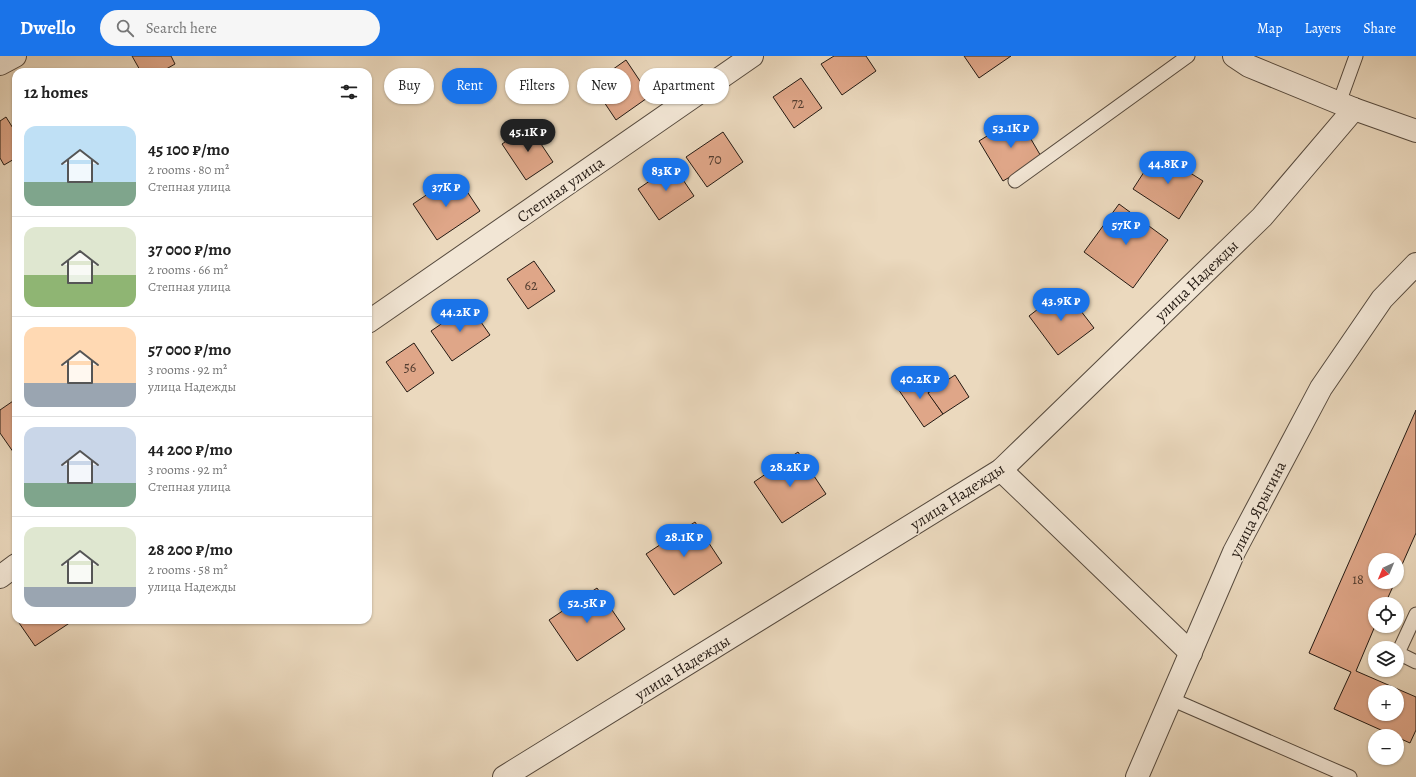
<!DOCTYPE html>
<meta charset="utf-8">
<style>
body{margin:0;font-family:Alegreya,serif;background:#f6f6f6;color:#222;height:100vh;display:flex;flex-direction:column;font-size:15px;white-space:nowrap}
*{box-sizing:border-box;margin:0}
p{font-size:13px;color:#767676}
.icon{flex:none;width:22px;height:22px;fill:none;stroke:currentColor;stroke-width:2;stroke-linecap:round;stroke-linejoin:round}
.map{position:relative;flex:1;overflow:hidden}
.details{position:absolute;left:12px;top:12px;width:360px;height:556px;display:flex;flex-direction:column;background:#fff;border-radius:12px;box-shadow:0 1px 3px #0004}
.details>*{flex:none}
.guide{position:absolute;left:384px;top:12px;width:380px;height:36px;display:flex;gap:8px}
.needle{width:26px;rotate:224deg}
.controls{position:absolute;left:1368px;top:497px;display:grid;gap:8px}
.controls a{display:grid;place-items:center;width:36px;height:36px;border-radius:50%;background:#fff;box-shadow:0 1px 3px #0004;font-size:20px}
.price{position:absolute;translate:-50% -34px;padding:0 9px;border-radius:14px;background:#1a73e8;color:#fff;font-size:13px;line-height:26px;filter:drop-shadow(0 1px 2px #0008)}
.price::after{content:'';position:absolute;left:50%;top:24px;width:12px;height:9px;margin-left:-6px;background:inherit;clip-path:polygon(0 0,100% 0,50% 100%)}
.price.current{background:#222;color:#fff}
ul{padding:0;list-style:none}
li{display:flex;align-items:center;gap:12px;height:100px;padding:0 12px}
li+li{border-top:1px solid #e0e0e0}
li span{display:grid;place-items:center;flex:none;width:112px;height:80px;border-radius:12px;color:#555}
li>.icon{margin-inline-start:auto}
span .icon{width:48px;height:48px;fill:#fffc;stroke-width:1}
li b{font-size:17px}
h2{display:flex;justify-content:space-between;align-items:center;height:48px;padding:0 12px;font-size:17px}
.pill{padding:0 14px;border-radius:18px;background:#fff;box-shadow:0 1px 3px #0004;font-size:14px;line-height:36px}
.pill.current{background:#1a73e8;color:#fff}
header{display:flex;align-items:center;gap:24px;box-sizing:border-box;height:56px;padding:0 20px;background:#1a73e8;color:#fff}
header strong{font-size:19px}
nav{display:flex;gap:22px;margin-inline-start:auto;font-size:14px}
.search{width:280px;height:36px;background:#f6f6f6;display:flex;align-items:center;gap:10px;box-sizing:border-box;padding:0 14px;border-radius:22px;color:#767676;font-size:15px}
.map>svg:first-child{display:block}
.building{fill:#dfa688;stroke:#241a13;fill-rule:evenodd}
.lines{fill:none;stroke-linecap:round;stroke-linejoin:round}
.service-casing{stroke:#564a3e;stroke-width:15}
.minor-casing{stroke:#564a3e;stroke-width:24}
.tertiary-casing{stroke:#564a3e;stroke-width:24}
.service{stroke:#f2e6d5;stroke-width:13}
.minor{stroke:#f2e6d5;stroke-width:22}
.tertiary{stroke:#f2e6d5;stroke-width:22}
.labels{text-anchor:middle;stroke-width:3;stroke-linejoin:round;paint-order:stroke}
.number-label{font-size:14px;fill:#533d30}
.street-label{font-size:16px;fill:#241a13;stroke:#f2e6d5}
</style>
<header>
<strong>Dwello</strong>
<div class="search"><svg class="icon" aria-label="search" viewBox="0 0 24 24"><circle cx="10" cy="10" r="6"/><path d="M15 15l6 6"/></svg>Search here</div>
<nav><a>Map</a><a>Layers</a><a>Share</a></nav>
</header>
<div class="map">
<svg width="1416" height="721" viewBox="0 0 1416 721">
<rect width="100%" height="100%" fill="#ebd9be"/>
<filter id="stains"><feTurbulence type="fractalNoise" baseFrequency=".005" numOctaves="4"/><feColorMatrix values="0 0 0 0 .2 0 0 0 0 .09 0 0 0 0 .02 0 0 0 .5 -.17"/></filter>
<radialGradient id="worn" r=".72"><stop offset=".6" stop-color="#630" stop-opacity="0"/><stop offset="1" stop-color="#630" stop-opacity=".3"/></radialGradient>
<!-- building -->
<g class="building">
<polygon points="132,0 171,0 175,8 161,16 141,16"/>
<polygon points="834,0 866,0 876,15 842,39 821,8"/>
<polygon points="964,0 1011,0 979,22"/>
<polygon points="626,4 650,40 616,64 592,28"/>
<polygon points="801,22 822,52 794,72 773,41"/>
<polygon points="6,61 16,77 16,102 4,109 0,102 0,65"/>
<polygon points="1018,61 1042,102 1003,125 979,85"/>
<polygon points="529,70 553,106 526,124 502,88"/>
<polygon points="723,76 743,106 707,131 686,101"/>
<polygon points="1157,96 1203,125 1179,163 1133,133"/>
<polygon points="673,109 694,140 659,164 638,133"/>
<polygon points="456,119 480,155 437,184 413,148"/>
<polygon points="1119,148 1168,184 1133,232 1084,196"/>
<polygon points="534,205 555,235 528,253 507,223"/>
<polygon points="1064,233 1094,272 1058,299 1029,260"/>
<polygon points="469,249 490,279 452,305 431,275"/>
<polygon points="414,287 434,317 407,336 386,306"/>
<polygon points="915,317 943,358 924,371 896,330"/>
<polygon points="955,319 969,341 943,358 928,337"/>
<polygon points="16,343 16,400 0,377 0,354"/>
<path d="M1416,354V477L1397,520V504H1375V526H1395L1385,548H1375V570L1356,615L1416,641V674L1410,687L1334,653L1351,616L1309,597ZM1375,636H1397V658H1375Z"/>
<polygon points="798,396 826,438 782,467 754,426"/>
<polygon points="695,466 722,507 674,539 646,498"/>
<polygon points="597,532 625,573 577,605 549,564"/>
<polygon points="17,564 74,564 35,590"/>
</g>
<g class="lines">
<!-- service casing -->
<g class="service-casing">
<g id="service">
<polyline points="1339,47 1356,0"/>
<polyline points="1015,125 1188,0"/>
<polyline points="1416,558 1398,597 1416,606"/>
<polyline points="1171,643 1350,721"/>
</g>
</g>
<!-- minor casing -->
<g class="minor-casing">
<g id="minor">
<polyline points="1234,0 1249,10 1354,53 1416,75"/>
<polyline points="0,8 15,0"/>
<polyline points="368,266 752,0"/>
<polyline points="1001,414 1191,597"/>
<polyline points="0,521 16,509"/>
<polyline points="504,721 1001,414 1262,161 1354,53"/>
</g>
</g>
<!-- tertiary casing -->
<g class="tertiary-casing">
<polyline id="tertiary" points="1137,721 1234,496 1321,332 1382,243 1416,208"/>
</g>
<!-- service -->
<use href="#service" class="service"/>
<!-- minor -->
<use href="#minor" class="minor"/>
<!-- tertiary -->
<use href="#tertiary" class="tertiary"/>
</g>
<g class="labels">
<!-- number labels -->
<g class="number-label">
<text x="798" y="52">72</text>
<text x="715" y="108">70</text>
<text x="531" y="234">62</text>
<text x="410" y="316">56</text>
<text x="1358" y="528">18</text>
</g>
<!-- street labels -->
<g class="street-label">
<text transform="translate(560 133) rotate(-35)" y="6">Степная улица</text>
<text transform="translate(1196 224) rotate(-44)" y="6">улица Надежды</text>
<text transform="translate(957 440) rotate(-33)" y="6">улица Надежды</text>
<text transform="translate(1257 453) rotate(-63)" y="6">улица Ярыгина</text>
<text transform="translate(682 611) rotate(-32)" y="6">улица Надежды</text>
</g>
</g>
<rect width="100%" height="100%" filter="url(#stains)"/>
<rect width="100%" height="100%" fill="url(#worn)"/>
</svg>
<div class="controls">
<a><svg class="needle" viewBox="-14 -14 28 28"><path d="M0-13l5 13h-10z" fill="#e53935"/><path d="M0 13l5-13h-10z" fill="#767676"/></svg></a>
<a><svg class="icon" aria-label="locate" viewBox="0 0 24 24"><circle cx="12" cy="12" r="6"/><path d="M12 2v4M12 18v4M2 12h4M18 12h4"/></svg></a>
<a><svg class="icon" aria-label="layers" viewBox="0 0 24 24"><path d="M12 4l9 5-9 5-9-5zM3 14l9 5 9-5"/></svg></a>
<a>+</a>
<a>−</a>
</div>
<b class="price" style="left:1011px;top:93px">53.1K ₽</b>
<b class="price current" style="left:528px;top:97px">45.1K ₽</b>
<b class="price" style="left:1168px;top:129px">44.8K ₽</b>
<b class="price" style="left:666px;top:136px">83K ₽</b>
<b class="price" style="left:446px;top:152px">37K ₽</b>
<b class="price" style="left:1126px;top:190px">57K ₽</b>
<b class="price" style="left:1061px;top:266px">43.9K ₽</b>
<b class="price" style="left:460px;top:277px">44.2K ₽</b>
<b class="price" style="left:920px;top:344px">40.2K ₽</b>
<b class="price" style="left:790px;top:432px">28.2K ₽</b>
<b class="price" style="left:684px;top:502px">28.1K ₽</b>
<b class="price" style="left:587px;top:568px">52.5K ₽</b>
<div class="guide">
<a class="pill">Buy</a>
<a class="pill current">Rent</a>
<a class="pill">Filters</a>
<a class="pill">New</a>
<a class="pill">Apartment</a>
</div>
<section class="details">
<h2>12 homes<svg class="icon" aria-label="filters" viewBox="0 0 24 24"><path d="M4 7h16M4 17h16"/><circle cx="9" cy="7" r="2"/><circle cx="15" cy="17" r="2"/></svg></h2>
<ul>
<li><span style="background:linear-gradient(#bfe0f5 70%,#7fa58c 0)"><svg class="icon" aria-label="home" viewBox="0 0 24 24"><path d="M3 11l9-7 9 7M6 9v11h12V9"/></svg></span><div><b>45 100 ₽/mo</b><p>2 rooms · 80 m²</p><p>Степная улица</p></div></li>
<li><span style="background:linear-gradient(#dfe7d0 60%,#8fb573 0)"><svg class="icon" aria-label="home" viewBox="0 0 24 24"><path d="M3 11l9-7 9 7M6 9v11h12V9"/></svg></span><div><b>37 000 ₽/mo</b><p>2 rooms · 66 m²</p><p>Степная улица</p></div></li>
<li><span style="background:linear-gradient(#ffd9b3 70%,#9aa5b1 0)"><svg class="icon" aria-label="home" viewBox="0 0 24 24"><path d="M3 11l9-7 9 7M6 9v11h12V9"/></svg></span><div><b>57 000 ₽/mo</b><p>3 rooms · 92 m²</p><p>улица Надежды</p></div></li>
<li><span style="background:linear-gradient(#c9d6e8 70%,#7fa58c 0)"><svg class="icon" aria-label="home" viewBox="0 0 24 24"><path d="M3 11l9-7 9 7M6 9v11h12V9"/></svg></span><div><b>44 200 ₽/mo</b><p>3 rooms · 92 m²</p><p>Степная улица</p></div></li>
<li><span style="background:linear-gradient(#dfe7d0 75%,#9aa5b1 0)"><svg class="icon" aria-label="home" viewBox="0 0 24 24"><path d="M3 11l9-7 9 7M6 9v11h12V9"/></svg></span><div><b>28 200 ₽/mo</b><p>2 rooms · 58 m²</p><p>улица Надежды</p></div></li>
</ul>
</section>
</div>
